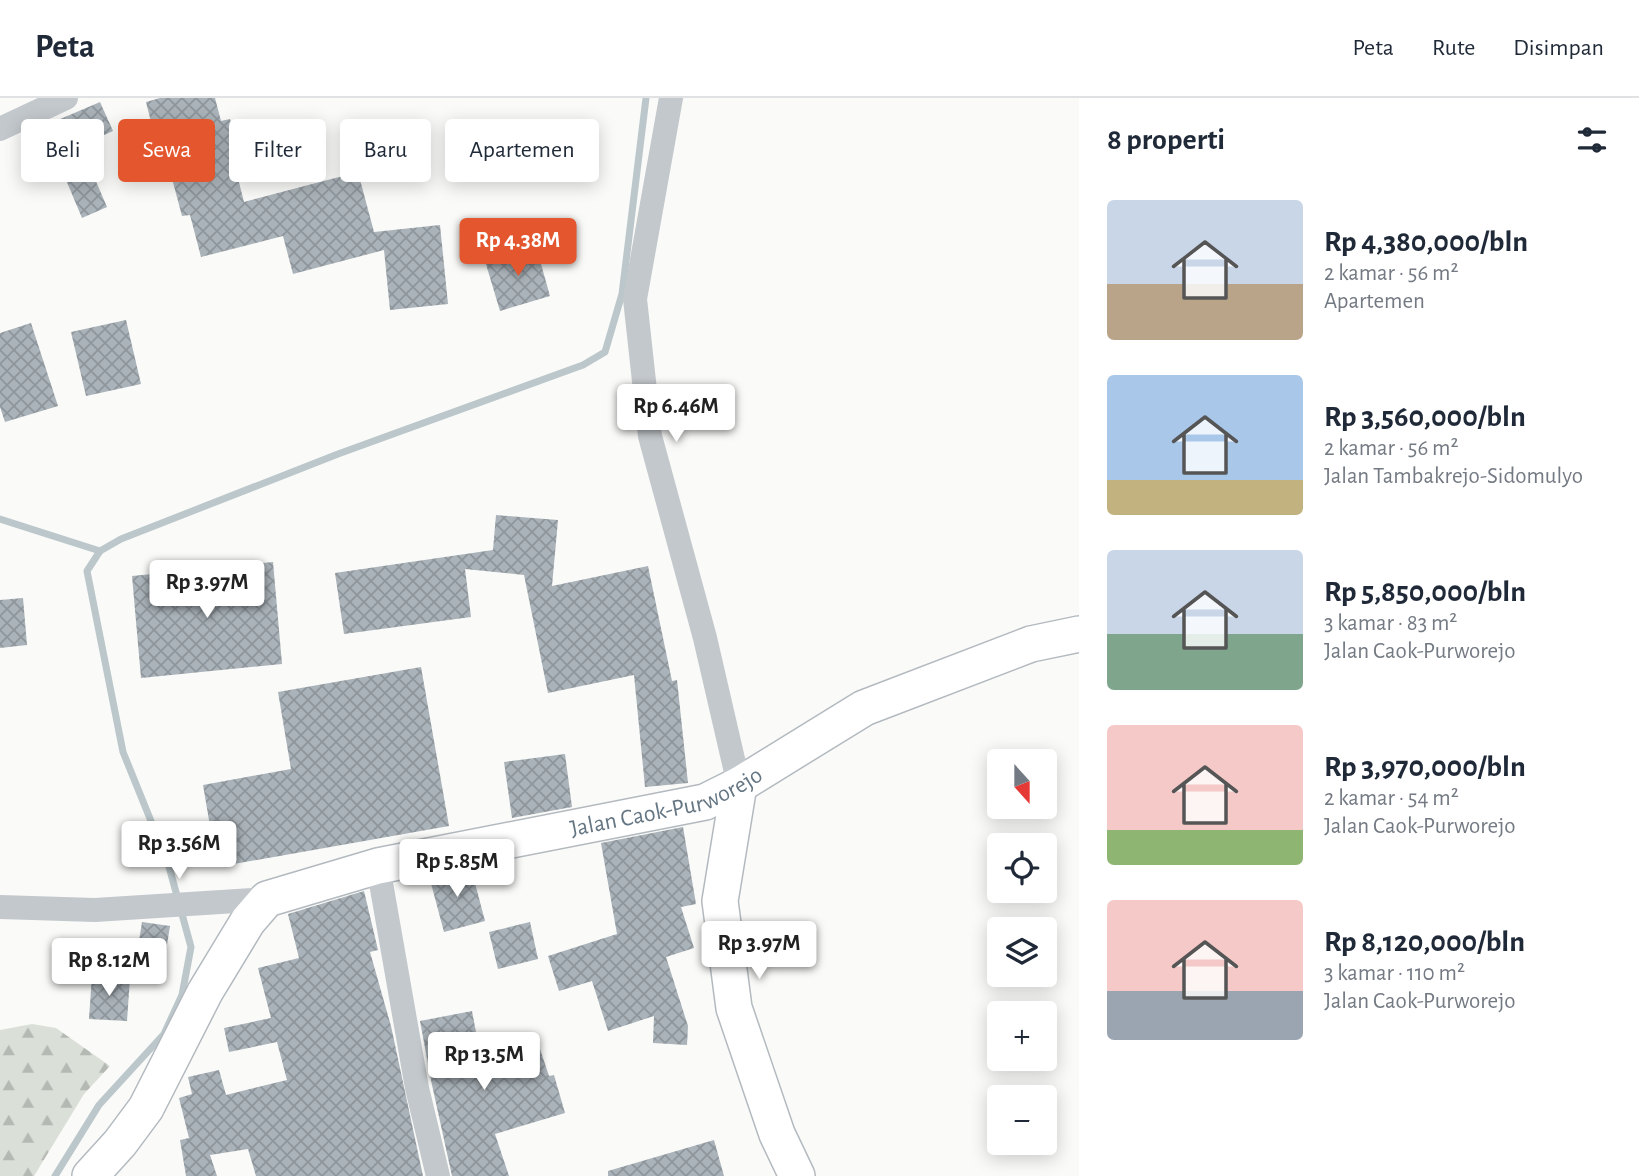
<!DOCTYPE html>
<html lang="id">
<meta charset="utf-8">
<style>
body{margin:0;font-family:"Alegreya Sans",sans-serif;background:#f2f2f3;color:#1f2937;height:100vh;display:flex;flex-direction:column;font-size:26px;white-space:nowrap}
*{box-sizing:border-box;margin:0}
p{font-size:23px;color:#747a83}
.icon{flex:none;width:38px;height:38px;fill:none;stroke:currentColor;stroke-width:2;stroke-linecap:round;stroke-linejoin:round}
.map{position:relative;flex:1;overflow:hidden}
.sheet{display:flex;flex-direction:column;background:#fff;width:560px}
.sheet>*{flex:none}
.guide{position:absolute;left:21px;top:21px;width:665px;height:63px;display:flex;gap:14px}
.needle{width:46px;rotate:159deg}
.buttons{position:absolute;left:987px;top:651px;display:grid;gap:14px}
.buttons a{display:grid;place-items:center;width:70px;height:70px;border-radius:7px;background:#fff;box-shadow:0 4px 18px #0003;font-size:35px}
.price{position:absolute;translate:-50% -60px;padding:0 16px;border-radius:7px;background:#fff;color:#222;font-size:23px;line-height:46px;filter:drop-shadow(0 2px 4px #0008)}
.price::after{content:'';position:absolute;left:50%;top:42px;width:21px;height:16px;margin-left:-10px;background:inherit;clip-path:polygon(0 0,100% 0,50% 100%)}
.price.selected{background:#e4572e;color:#fff}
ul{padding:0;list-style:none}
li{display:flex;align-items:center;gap:21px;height:175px;padding:0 28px}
li span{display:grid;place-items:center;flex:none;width:196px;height:140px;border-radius:7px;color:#555}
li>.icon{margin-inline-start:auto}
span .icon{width:84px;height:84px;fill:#fffc;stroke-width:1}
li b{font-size:30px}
h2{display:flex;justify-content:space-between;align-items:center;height:84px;padding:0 28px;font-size:30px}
.tag{padding:0 24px;border-radius:7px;background:#fff;box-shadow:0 4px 18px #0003;font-size:24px;line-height:63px}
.tag.selected{background:#e4572e;color:#fff}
header{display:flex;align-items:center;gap:42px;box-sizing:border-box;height:98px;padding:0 35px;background:#fff;border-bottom:2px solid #e0e1e3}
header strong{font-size:33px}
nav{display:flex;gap:38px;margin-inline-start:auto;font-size:24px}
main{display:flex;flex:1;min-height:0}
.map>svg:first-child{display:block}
.forest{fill:url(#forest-firs)}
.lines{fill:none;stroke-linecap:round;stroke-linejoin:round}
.stream{stroke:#bbc7cb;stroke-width:7}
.building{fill:url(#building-cross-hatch)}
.secondary-casing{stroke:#b3babf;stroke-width:38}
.street{stroke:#c3c8cc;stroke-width:24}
.secondary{stroke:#fff;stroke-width:35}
.labels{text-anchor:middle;stroke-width:7;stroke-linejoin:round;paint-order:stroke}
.street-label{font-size:24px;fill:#657683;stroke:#fff}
</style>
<header>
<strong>Peta</strong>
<nav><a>Peta</a><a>Rute</a><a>Disimpan</a></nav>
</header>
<main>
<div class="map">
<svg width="1079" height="1078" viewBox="0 0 1079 1078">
<defs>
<pattern id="forest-firs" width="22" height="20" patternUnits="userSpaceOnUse" patternTransform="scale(1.75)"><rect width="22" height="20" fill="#dadfd7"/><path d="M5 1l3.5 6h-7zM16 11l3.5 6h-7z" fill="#b4b9b4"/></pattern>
<pattern id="building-cross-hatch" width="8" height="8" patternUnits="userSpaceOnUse" patternTransform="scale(1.75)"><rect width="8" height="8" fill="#aab3b9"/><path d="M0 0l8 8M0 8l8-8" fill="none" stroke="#8e969c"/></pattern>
</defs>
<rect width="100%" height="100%" fill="#fafaf8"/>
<!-- forest -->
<polygon class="forest" points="32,926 56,930 110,968 84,996 34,1078 0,1078 0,932"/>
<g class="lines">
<!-- stream -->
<g class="stream">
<polyline points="0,421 100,453"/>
<polyline points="55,1078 99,1007 164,936 182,897 191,849 168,765 123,654 87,473 100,453 121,441 338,356 583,267 605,254 622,196 646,0"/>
</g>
</g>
<!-- building -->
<g class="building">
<polygon points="160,0 215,0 221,23 230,21 239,55 232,57 244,104 358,74 374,134 440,127 448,206 390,212 384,152 293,176 283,138 201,159 190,117 182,118 170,73 164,75 155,40 146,4"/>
<polygon points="100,4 113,33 71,52 58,22"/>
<polygon points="86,60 107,109 82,120 61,70"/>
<polygon points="536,148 550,198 500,213 485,163"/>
<polygon points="126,222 141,286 86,298 71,234"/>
<polygon points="31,225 58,308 5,324 0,309 0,235"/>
<polygon points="496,417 558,422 552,488 648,468 672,583 677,582 688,685 645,689 634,577 548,595 524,477 465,471 471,519 344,536 335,475 493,452"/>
<polygon points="273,464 282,566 141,580 132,478"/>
<polygon points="23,500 27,547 0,550 0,502"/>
<polygon points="421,569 449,728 217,769 203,687 291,671 278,594"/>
<polygon points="565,656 572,709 512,720 504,664"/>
<polygon points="683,729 696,806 681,809 694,850 666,859 688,928 687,947 653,945 654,918 608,933 592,883 559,893 548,858 617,836 601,745"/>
<polygon points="471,770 485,823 444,834 429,778"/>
<polygon points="364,793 378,852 370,854 391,928 423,1078 256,1078 248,1051 210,1057 217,1078 186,1078 180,1042 189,1040 179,1000 192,996 188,979 219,972 226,997 287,982 277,944 229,954 224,930 271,920 258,870 299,860 288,816"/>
<polygon points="142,824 170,828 162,879 134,875"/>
<polygon points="530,824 538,861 498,871 489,834"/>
<polygon points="92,877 130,880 127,923 89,921"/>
<polygon points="472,913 480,955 535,936 549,978 554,977 565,1015 495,1036 509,1078 452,1078 432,987 420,923"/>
<polygon points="714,1042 724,1078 608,1078 608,1073"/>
</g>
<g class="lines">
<!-- secondary casing -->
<g class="secondary-casing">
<g id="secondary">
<polyline points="739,687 720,803 734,910 777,1036 797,1078"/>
<path id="s1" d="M90,1078L120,1045L146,1010L205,894L248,823L267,801L378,768L705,704L739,687L864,610L1031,546L1079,536"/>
</g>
</g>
<!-- street -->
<g class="street">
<polyline points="671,0 635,201 650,338 705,540 739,687"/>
<polyline points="0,31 66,0"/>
<polyline points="378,768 417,990 438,1078"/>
<polyline points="0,809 95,812 267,801"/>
</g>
<!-- secondary -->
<use href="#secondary" class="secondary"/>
</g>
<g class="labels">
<!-- street labels -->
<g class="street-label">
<text dy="8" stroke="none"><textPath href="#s1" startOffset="742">Jalan Caok-Purworejo</textPath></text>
</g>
</g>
</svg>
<div class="buttons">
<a><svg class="needle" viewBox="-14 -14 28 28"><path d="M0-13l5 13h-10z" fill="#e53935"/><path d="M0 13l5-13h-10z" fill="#747a83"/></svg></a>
<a><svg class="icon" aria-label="locate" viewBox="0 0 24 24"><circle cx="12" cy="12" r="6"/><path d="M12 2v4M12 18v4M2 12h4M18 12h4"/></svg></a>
<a><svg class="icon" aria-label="layers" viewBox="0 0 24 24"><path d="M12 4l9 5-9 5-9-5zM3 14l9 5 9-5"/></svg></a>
<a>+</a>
<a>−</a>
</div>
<b class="price selected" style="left:518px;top:180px">Rp 4.38M</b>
<b class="price" style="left:676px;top:346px">Rp 6.46M</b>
<b class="price" style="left:207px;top:522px">Rp 3.97M</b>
<b class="price" style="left:179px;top:783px">Rp 3.56M</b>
<b class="price" style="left:457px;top:801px">Rp 5.85M</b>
<b class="price" style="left:759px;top:883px">Rp 3.97M</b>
<b class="price" style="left:109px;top:900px">Rp 8.12M</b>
<b class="price" style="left:484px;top:994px">Rp 13.5M</b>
<div class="guide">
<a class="tag">Beli</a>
<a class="tag selected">Sewa</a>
<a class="tag">Filter</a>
<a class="tag">Baru</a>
<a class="tag">Apartemen</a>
</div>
</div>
<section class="sheet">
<h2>8 properti<svg class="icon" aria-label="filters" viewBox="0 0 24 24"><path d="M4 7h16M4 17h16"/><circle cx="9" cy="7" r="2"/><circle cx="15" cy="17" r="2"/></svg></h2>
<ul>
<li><span style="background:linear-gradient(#c9d6e8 60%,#b9a48a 0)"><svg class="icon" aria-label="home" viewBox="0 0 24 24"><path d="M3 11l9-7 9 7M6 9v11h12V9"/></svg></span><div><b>Rp 4,380,000/bln</b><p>2 kamar · 56 m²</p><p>Apartemen</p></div></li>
<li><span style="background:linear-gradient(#a9c7e8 75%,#c2b280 0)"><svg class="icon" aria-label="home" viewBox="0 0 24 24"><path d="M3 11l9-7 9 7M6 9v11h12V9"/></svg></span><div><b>Rp 3,560,000/bln</b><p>2 kamar · 56 m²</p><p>Jalan Tambakrejo-Sidomulyo</p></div></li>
<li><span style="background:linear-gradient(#c9d6e8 60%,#7fa58c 0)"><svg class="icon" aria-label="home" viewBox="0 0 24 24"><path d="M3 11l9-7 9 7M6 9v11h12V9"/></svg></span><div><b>Rp 5,850,000/bln</b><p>3 kamar · 83 m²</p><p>Jalan Caok-Purworejo</p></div></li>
<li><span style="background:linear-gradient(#f6c9c9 75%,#8fb573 0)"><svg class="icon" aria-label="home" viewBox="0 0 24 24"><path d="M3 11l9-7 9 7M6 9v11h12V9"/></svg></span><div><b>Rp 3,970,000/bln</b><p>2 kamar · 54 m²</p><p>Jalan Caok-Purworejo</p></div></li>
<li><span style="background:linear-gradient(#f6c9c9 65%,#9aa5b1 0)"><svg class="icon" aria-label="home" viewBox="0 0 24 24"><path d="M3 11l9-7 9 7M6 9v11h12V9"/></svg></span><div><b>Rp 8,120,000/bln</b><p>3 kamar · 110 m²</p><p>Jalan Caok-Purworejo</p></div></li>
</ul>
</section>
</main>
